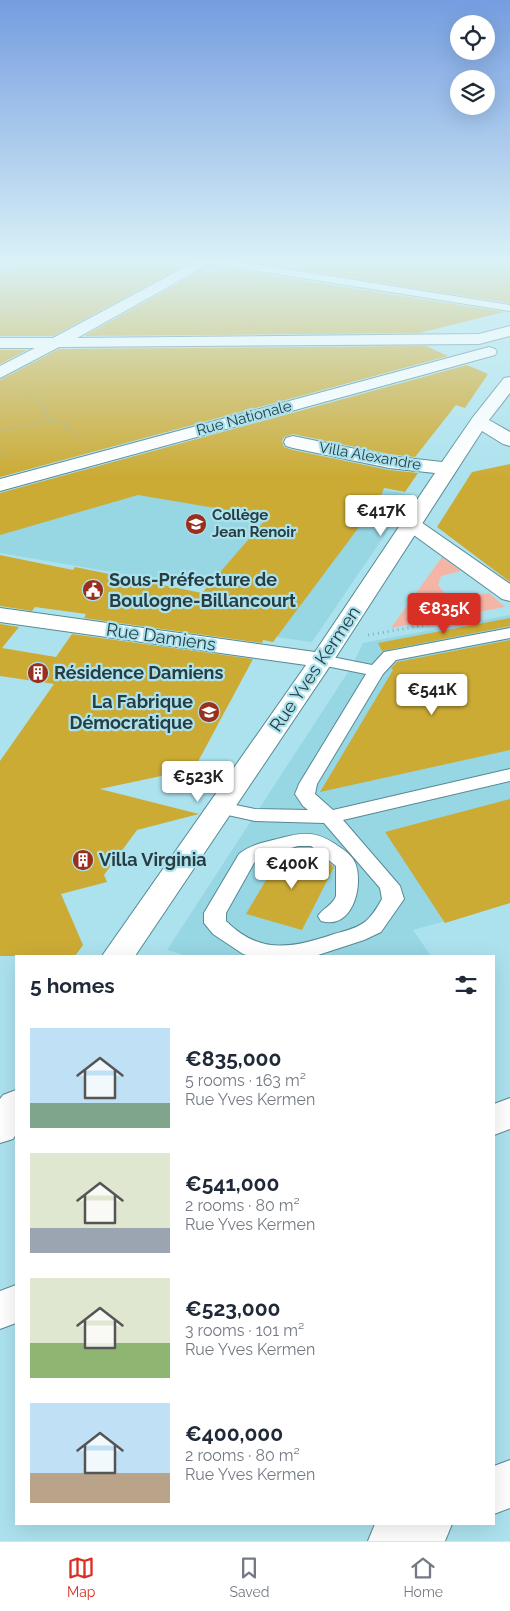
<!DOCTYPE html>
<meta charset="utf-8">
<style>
body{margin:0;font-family:Raleway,sans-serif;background:#f2f2f3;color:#1f2937;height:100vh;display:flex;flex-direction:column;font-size:19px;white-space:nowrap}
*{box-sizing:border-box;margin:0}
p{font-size:16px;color:#747a83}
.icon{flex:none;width:28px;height:28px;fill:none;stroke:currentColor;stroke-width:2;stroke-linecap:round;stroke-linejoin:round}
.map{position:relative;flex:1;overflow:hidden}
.sheet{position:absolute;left:15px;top:955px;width:480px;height:570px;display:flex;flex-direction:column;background:#fff;border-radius:0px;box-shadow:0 5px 20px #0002}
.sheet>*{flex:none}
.buttons{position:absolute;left:450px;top:15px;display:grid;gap:10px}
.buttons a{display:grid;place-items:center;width:45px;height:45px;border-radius:50%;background:#fff;box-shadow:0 5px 20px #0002;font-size:25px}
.price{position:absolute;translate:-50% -42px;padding:0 11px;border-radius:5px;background:#fff;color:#222;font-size:16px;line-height:32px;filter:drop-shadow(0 1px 2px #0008)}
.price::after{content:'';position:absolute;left:50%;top:30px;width:15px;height:11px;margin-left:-8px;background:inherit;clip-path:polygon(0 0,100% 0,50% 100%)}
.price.selected{background:#d93025;color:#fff}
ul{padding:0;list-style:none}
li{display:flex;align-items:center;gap:15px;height:125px;padding:0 15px}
li span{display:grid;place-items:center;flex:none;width:140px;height:100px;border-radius:0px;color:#555}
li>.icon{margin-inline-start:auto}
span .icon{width:60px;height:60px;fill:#fffc;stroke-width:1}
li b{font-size:21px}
h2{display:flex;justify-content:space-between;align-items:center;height:60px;padding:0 15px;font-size:21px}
.tab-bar{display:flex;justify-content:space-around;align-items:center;height:70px;border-top:1px solid #e0e1e3;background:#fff;font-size:14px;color:#747a83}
.tab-bar a{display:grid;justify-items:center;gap:2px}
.tab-bar .selected{color:#d93025}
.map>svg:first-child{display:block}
.built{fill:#97d6e3}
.green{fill:#f4b4a6}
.building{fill:#ccab35}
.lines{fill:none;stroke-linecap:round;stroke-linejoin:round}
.service-casing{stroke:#568994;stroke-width:2}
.pedestrian-casing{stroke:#568994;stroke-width:2}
.minor-casing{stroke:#568994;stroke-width:2}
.tertiary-casing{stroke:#568994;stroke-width:2}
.path-far2{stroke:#83afb8;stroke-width:2;stroke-dasharray:0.5 2;stroke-linecap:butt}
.path-far1{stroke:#83afb8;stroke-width:2.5;stroke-dasharray:0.5 2.5;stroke-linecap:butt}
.path{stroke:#83afb8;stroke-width:3;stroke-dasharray:1 4;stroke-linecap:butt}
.service{fill:#fff;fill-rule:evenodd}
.pedestrian{fill:#fff;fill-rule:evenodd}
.minor{fill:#fff;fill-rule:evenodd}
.tertiary{fill:#fff;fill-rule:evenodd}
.labels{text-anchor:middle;stroke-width:4.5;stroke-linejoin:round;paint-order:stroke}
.far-street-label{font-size:15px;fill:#273d41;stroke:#ace2ee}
.far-poi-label{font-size:15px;font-weight:bold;fill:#273d41;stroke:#ace2ee;text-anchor:start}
.poi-label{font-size:18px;font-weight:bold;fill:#273d41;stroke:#ace2ee;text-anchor:start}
.street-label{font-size:18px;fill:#273d41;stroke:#ace2ee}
</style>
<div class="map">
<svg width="510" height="1541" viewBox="0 0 510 1541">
<rect width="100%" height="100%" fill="#ace2ee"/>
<!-- built -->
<g class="built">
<polygon points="212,435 255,464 412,495 312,642 197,626 224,591 0,553 0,493"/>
<polygon points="510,615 510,903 413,930 431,956 187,956 167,950 352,666 363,643"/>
</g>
<!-- green -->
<polygon class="green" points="442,557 461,571 441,576 438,585 445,594 464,597 489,593 505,607 391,628"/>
<!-- building -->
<g class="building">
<polygon points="21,260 144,260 182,267 53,336 0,336 0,274"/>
<polygon points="307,260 510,260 510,303 294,269"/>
<polygon points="220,267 280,277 504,312 419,333 84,336 202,270 213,272"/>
<polygon points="426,346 448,356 0,477 0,380 59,349"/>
<polygon points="0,350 27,350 0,364"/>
<polygon points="467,365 488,374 465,408 456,405 415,457 389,454 293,434 284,437 282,441 284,447 293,450 389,470 418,473 405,492 384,488 380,499 273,642 263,640 262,643 84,618 86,614 35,607 32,611 0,606 0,555 73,570 75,567 202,593 268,517 138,495 0,535 0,493"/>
<polygon points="510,464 510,582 437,527 472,472"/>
<polygon points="510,618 510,626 382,651 378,643"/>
<polygon points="0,624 19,627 2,648 56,657 72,634 253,659 194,769 100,789 199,814 137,830 104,875 107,882 61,894 83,945 75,956 0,956 0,761 54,684 0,676"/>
<polygon points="510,640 510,750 320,792 393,670 391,668 397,662"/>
<polygon points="510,799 510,903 445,923 385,832"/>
<polygon points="291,850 324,859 334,867 302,930 246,914 282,853"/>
</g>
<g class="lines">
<!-- service casing -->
<g class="service-casing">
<g id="service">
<polygon points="204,260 229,260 510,305 510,311 208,263"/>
<path d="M510,628V638L396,660L383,674L317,784L315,794L333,810L510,769V781L343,820L400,886L404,899L381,932L364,940L315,956H250L243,954L213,934L204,923V913L239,854C251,844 266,842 281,838C307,831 319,832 341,848C347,852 354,858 356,865C363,888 352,930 321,921L318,916C323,908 333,905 336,896V866L311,846H298L261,857L254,863L226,913V921C260,955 293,948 334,934C345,931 358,928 366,921C373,915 378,906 382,899L380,888L324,823L255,821L214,812L211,808L214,804L221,802L255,809L308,810L303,806L295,794L299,784L366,674L316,664L314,660L316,656L322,655L372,665L384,652Z"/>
</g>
</g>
<!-- pedestrian casing -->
<g class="pedestrian-casing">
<polygon id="pedestrian" points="411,518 418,520 510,584 510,601 502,599 404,528 401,524 404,520"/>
</g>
<!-- minor casing -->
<g class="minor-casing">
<g id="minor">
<polygon points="198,260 216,260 77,338 479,334 510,326 510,336 479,344 59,347 0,378 0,366 35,348 0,348 0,338 53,338"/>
<polygon points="489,347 495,349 497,352 495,355 0,491 0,479"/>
<polygon points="510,377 510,393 489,420 510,432 510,446 503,444 482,431 334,660 135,956 102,956 306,665 0,622 0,608 315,652 435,473 389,468 293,448 286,446 284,442 286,438 293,436 389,456 442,462 473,417 504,378"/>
<polygon points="16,1090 16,1134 13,1139 0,1143 0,1099 3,1095"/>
<polygon points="510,1098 510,1129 494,1135 494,1104"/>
<polygon points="16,1285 16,1323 0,1329 0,1291"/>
</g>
</g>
<!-- tertiary casing -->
<g class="tertiary-casing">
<g id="tertiary">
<polygon points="510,1460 510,1508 494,1514 494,1466"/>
<polygon points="375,1524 452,1524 445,1541 368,1541"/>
</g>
</g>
<!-- path-far2 -->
<g class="path-far2">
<polyline points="440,277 461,260"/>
<polyline points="0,310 16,310 56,317"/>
<polyline points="15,388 44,407"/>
</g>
<!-- path-far1 -->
<g class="path-far1">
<polyline points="42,406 48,410 42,415 64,425 84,439"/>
<polyline points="0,430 55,421"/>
<polyline points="0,450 12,459"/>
</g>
<!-- path -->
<polyline class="path" points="368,635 460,619"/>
<!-- service -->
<use href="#service" class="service"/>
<!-- pedestrian -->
<use href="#pedestrian" class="pedestrian"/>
<!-- minor -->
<use href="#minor" class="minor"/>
<!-- tertiary -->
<use href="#tertiary" class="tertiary"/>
</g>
<!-- sky -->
<linearGradient id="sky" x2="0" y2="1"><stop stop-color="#759de0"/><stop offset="0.55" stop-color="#daf2f7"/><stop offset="1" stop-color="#daf2f7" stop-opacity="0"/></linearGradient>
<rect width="510" height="476" fill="url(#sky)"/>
<!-- icons -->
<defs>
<g id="school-disc" transform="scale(1.125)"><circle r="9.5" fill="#992f1c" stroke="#ace2ee"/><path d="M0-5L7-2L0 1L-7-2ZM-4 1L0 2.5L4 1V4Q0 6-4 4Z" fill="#fff"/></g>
<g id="civic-disc" transform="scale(1.125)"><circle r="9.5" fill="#992f1c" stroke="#ace2ee"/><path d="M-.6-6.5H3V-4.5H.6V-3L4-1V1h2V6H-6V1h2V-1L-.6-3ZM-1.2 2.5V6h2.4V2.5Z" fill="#fff"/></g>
<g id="building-disc" transform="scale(1.125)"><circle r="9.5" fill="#992f1c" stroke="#ace2ee"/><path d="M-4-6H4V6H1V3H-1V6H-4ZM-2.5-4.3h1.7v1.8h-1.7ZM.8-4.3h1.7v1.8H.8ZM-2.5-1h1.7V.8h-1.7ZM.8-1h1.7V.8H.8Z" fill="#fff"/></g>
</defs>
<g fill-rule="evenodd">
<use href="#school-disc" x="196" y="524"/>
<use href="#civic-disc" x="93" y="590"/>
<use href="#building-disc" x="38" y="673"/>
<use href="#school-disc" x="209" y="712"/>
<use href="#building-disc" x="83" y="860"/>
</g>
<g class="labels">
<!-- far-street labels -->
<g class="far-street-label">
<text transform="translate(244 418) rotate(-15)" y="5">Rue Nationale</text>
<text transform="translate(370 456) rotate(10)" y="5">Villa Alexandre</text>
</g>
<!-- far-poi labels -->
<g class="far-poi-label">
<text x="212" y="520">Collège<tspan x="212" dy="17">Jean Renoir</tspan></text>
</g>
<!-- poi labels -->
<g class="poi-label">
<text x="109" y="586">Sous-Préfecture de<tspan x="109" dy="21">Boulogne-Billancourt</tspan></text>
<text x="54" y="679">Résidence Damiens</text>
<text x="193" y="708" text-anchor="end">La Fabrique<tspan x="193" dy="21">Démocratique</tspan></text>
<text x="99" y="866">Villa Virginia</text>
</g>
<!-- street labels -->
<g class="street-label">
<text transform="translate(161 637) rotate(8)" y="6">Rue Damiens</text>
<text transform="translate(315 669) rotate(-56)" y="6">Rue Yves Kermen</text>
</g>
</g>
</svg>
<div class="buttons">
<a><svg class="icon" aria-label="locate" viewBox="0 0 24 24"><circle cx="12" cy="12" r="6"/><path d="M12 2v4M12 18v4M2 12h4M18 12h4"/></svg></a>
<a><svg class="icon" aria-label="layers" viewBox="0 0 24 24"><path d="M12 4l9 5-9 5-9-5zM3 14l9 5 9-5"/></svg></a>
</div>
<b class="price" style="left:381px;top:537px">€417K</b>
<b class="price selected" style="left:444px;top:635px">€835K</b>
<b class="price" style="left:432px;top:716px">€541K</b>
<b class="price" style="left:198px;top:803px">€523K</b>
<b class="price" style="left:292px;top:890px">€400K</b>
<section class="sheet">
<h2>5 homes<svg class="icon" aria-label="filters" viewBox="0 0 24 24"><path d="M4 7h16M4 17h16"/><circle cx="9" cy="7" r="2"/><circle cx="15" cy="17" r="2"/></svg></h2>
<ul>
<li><span style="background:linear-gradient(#bfe0f5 75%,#7fa58c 0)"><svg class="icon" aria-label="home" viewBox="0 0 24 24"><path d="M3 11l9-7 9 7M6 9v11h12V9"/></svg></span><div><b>€835,000</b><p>5 rooms · 163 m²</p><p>Rue Yves Kermen</p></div></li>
<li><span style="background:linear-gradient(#dfe7d0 75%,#9aa5b1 0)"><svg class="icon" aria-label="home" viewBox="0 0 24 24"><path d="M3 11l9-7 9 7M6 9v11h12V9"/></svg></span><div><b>€541,000</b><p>2 rooms · 80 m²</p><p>Rue Yves Kermen</p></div></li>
<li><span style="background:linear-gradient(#dfe7d0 65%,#8fb573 0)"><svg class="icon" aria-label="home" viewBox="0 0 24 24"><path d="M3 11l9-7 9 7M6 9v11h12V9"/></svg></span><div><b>€523,000</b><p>3 rooms · 101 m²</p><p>Rue Yves Kermen</p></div></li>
<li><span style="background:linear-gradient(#bfe0f5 70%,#b9a48a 0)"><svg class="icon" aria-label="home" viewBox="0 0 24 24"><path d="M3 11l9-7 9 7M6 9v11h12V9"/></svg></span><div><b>€400,000</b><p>2 rooms · 80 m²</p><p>Rue Yves Kermen</p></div></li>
</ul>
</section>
</div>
<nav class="tab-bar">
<a class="selected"><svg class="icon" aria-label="map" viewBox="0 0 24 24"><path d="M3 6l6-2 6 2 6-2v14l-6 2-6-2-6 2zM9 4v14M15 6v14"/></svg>Map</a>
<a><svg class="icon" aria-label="saved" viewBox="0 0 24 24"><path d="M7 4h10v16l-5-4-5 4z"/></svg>Saved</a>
<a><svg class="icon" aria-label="home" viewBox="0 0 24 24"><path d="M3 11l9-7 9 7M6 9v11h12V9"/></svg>Home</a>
</nav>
